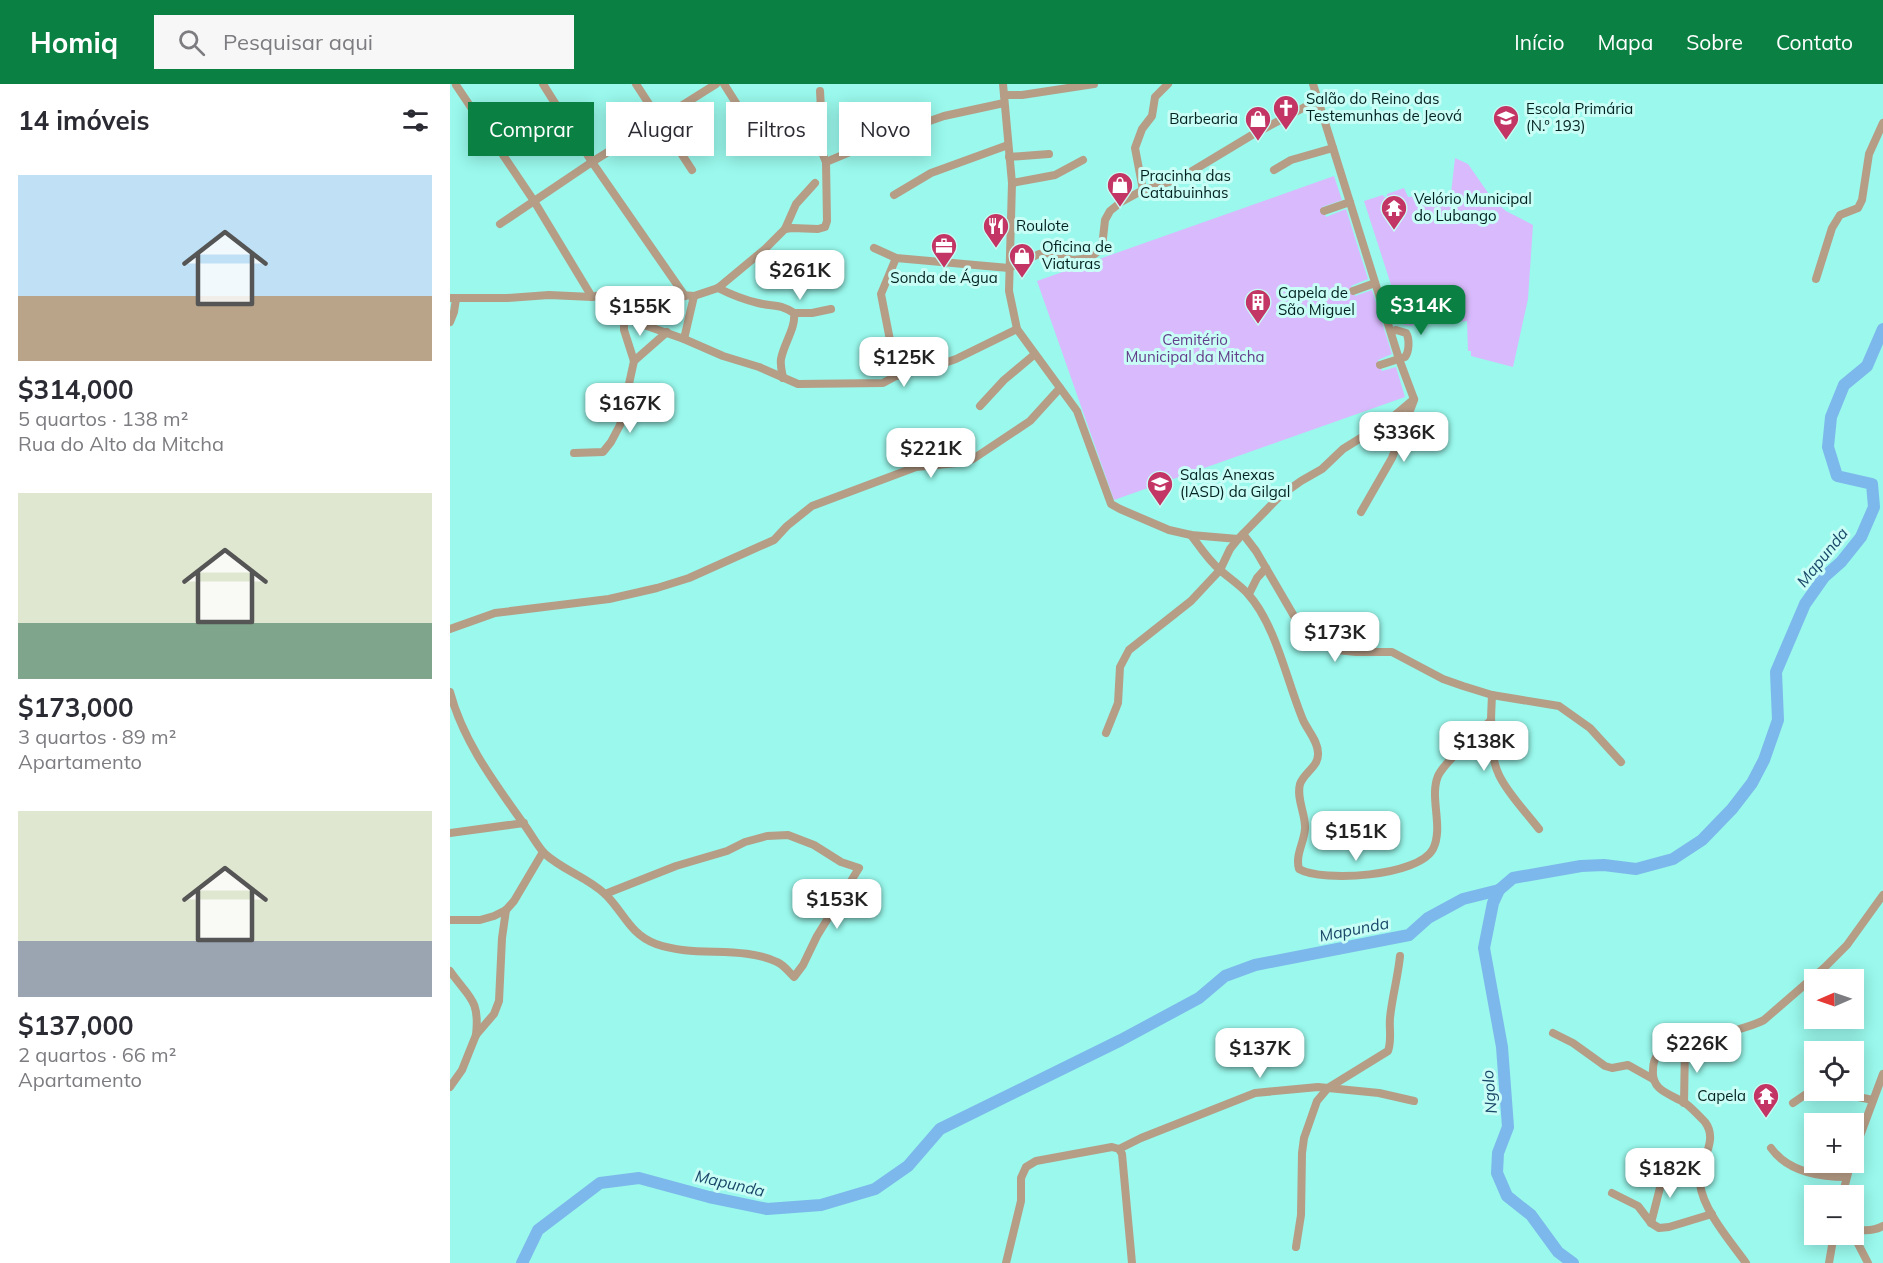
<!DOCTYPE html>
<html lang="pt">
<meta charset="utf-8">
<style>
body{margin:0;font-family:Mulish,sans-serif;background:#f7f7f7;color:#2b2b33;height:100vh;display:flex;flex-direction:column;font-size:22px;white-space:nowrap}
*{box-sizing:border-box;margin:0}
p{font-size:20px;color:#7c7c81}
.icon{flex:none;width:33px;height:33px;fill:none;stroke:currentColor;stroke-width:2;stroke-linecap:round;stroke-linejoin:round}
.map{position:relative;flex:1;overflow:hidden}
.panel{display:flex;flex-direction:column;background:#fff;width:450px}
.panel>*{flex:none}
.top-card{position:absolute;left:18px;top:18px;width:570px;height:54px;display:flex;gap:12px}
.needle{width:39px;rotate:268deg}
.fabs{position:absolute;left:1354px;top:885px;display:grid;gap:12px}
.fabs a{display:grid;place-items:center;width:60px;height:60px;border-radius:0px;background:#fff;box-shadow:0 3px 15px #0003;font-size:30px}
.price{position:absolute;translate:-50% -51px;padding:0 14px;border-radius:12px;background:#fff;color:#222;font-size:20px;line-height:39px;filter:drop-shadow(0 2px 3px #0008)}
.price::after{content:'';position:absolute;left:50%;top:36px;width:18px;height:14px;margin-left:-9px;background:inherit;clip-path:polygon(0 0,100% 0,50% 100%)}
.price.active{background:#0b8043;color:#fff}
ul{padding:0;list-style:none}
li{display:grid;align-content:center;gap:12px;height:318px;padding:0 18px}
li span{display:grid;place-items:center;height:186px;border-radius:0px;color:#555}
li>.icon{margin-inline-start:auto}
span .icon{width:108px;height:108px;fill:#fffc;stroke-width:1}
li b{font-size:26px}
h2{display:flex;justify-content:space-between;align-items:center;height:72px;padding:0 18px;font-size:26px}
.pill{padding:0 21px;border-radius:0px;background:#fff;box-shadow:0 3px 15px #0003;font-size:21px;line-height:54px}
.pill.active{background:#0b8043;color:#fff}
header{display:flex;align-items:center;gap:36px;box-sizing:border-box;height:84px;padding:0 30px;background:#0b8043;color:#fff}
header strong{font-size:28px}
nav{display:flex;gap:33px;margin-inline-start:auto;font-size:21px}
.search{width:420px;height:54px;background:#f7f7f7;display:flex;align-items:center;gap:15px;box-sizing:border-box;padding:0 21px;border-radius:0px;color:#7c7c81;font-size:22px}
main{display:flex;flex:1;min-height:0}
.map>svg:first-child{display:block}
.green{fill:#d9bbfd}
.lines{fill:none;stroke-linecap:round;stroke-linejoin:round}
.river{stroke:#7cb8eb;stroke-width:12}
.minor{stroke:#b69d86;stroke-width:8}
.labels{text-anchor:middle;stroke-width:6;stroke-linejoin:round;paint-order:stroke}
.poi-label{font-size:15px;fill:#042320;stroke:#c8fef6;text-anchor:start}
.park-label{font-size:15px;fill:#653e8b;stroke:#c8fef6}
.water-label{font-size:16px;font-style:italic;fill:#1b4769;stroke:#c8fef6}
</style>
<header>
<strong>Homiq</strong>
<div class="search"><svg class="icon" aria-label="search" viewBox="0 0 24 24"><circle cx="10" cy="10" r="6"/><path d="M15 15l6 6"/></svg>Pesquisar aqui</div>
<nav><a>Início</a><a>Mapa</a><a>Sobre</a><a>Contato</a></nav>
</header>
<main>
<section class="panel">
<h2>14 imóveis<svg class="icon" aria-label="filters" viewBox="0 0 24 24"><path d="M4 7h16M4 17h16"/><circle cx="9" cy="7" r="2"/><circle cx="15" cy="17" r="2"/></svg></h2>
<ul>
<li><span style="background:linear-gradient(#bfe0f5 65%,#b9a48a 0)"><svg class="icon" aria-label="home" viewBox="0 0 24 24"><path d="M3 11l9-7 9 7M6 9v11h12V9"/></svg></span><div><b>$314,000</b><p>5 quartos · 138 m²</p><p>Rua do Alto da Mitcha</p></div></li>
<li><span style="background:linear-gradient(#dfe7d0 70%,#7fa58c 0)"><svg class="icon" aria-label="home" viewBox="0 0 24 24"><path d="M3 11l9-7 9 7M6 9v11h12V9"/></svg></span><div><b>$173,000</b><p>3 quartos · 89 m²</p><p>Apartamento</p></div></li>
<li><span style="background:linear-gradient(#dfe7d0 70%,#9aa5b1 0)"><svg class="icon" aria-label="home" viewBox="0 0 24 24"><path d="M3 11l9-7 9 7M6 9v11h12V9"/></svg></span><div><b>$137,000</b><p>2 quartos · 66 m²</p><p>Apartamento</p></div></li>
</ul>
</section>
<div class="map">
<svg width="1433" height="1179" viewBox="0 0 1433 1179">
<rect width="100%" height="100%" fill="#9af8ec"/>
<!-- green -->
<g class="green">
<path d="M1005,74L1018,80L1043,116L1056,127L1083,141L1078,215L1063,283L1021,272V267H1018L1017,237L995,239L994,231C981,232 972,233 962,242L954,241L914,117L933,111L934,113H937V110L954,104L958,113L1001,109Z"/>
<polygon points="884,92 892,116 872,123 876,133 896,125 918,195 901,202 905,212 922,206 942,270 928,276 932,287 946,283 955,313 664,416 587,197"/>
</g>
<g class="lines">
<!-- river -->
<g class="river">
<polyline points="1049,806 1043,819 1034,864 1052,963 1058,1043 1048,1069 1047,1089 1057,1112 1081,1131 1108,1168 1123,1179"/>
<polyline points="72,1179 88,1146 150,1099 189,1094 259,1113 317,1125 371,1121 425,1105 458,1082 490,1045 671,956 749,914 775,892 805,881 959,851 978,834 1013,815 1049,806 1063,794 1131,782 1154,781 1186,785 1223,775 1252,756 1282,725 1302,699 1314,676 1328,636 1326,588 1355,520 1374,493 1391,478 1411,453 1424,423 1422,400 1387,392 1378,363 1381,333 1394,301 1417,282 1433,245"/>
</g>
<!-- minor -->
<g class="minor">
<polyline points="93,0 142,78 235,212"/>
<polyline points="186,0 242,86"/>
<polyline points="553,0 562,99 559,207 567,245 627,327 661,420 670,425 719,446 741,451 788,455"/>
<polyline points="863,0 949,275 964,315"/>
<polyline points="6,1 84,117 142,213"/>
<polyline points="554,11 572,11 644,0"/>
<polyline points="368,59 372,42 370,7"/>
<polyline points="559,73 599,70"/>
<polyline points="376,78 448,48 494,32 554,19"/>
<polyline points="824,86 841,76 883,64"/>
<polyline points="562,99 605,91 633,76"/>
<polyline points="693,106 685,64 692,45 702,32 705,13 718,0"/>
<polyline points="444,111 481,89 558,61"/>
<polyline points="874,127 900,118"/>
<polyline points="50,140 142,78 266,0"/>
<polyline points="335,145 346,120 365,99"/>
<polyline points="424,164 446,174 559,184 589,170 598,169 623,176 632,175 645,170 652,163 655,136 660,127 671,118 693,106 729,95 802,51 868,16"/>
<polyline points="446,174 431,210 447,292"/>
<polyline points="1366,195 1382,144 1390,131 1408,124 1412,116 1419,70 1433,39"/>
<path d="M268,204C280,210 295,216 308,219C324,223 328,219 344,229C346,244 334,259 331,275C330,281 332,288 333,294"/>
<polyline points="903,207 925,199"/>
<polyline points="155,209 174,234 234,255 273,272 309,283 348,300 433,299 459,285 483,283 506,275 567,245"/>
<path d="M0,214H57L99,211L142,213L163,208L179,207L244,212L268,204L315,165L335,145L342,144L368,145L375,143L377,137L376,78L368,59C349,55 326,63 308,54L274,0"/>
<polyline points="344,229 362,229 381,225"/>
<polyline points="0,238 4,228 6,215"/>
<polyline points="234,255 244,212"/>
<polyline points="184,277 217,248"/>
<path d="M930,281L955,273C959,268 960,255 956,249L946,246L941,248"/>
<polyline points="530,322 554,296 585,270"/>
<polyline points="124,369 153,368 161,358 170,341 184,277 174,246 174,234"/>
<polyline points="911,428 942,374 964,316"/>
<polyline points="793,450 806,467 844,532 856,546 872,557 887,566 906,568 942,568 993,595 1013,602 1042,611 1109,622 1140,644 1171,678"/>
<path d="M741,451C750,463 758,476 770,486C779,494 790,501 798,510C826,541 837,598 853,636C858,647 868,657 868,669C869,683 854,688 850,700C846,715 856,730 855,745C854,759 845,771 849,785C873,799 969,792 983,765C994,743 979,714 988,692C995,677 1028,649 1041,636"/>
<polyline points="799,510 807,494 816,484"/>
<polyline points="0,545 45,529 159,515 207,504 239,494 324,456 337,442 362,422 466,383 507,379 523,375 580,337 610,304"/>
<path d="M0,608C13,657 44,698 73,739C80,748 86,760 94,769C112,786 137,793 155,810C173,827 180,851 206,860C245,874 291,861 327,878C334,881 339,888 344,893L353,881L367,852L409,784L391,778L364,761L338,751L317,752L295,758L277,767L226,782L155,810"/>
<path d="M1042,611C1041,636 1038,668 1049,691C1058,710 1076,728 1089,745"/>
<polyline points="656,649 668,619 670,583 679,566 741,517 770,486 780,465 788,455 830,412 851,397 872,385 893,365 938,337 964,315"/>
<polyline points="0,749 74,739"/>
<polyline points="0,836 30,836 44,832 56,826 64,817 93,768"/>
<path d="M0,887C19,914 30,915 26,951"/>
<polyline points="1103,949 1123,959 1155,982 1162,984 1178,981 1203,995"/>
<polyline points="0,1003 12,986 26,951 44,930 49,917 52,854 56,826"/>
<polyline points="1373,1006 1423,1016"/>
<polyline points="1234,1019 1235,961"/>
<polyline points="1343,1019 1365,1004"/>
<path d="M1321,1064C1338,1088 1369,1093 1396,1093"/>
<polyline points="669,1065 691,1054 805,1009 868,1003 929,1009 964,1017"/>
<polyline points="1404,1068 1433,990"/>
<polyline points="1162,1109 1188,1122 1201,1139 1209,1144 1219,1143 1262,1130"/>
<polyline points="1392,1112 1401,1078"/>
<polyline points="1201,1139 1215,1084"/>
<path d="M1404,1145C1414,1147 1424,1147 1433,1142"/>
<polyline points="1403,1150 1418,1179"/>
<path d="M846,1163L851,1131L852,1069L854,1054L867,1017L878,1004L938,967C942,956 939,945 940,934C942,913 948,893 950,872"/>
<polyline points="556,1179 571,1117 571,1094 576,1083 586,1077 662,1063 669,1065 672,1070 682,1179"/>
<path d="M1296,1179C1281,1158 1253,1126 1250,1100C1247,1079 1270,1058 1255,1038C1249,1032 1242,1024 1235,1019C1221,1010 1201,1007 1203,986C1203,980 1205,973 1209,969C1216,961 1294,948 1314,936L1374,884L1397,861L1433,811"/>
<polyline points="1379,1179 1384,1150"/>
</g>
</g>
<!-- icons -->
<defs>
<g id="church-pin" transform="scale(1.35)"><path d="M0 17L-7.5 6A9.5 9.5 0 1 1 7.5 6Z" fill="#c33564" stroke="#c8fef6"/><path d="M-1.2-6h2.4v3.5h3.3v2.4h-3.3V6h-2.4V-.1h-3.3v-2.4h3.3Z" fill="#fff"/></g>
<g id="school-pin" transform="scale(1.35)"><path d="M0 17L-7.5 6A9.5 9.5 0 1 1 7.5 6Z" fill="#c33564" stroke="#c8fef6"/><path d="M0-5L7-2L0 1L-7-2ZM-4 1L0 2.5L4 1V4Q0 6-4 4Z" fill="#fff"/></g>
<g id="shop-pin" transform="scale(1.35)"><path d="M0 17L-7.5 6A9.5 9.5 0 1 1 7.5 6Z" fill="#c33564" stroke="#c8fef6"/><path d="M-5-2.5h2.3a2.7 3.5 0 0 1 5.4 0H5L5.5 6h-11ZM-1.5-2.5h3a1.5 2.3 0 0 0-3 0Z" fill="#fff"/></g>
<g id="temple-pin" transform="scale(1.35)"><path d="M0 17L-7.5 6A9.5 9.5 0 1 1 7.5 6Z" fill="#c33564" stroke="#c8fef6"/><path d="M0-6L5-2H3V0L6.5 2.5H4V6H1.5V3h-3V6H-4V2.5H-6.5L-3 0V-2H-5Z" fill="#fff"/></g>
<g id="restaurant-pin" transform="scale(1.35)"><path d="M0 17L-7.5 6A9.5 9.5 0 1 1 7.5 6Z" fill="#c33564" stroke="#c8fef6"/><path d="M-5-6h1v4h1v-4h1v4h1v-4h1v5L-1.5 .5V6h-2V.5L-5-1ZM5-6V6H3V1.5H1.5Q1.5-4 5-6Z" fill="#fff"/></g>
<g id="office-pin" transform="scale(1.35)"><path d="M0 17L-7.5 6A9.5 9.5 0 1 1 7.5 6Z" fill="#c33564" stroke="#c8fef6"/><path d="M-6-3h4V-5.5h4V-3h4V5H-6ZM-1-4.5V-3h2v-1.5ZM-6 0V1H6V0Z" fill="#fff"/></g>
<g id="building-pin" transform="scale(1.35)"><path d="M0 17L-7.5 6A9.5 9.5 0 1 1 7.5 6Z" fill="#c33564" stroke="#c8fef6"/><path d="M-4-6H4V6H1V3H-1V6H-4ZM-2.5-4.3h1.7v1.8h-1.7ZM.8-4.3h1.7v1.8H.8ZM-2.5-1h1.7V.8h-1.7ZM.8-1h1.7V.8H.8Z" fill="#fff"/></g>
</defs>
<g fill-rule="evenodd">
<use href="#church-pin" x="836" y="24"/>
<use href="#school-pin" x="1056" y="34"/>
<use href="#shop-pin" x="808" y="35"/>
<use href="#shop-pin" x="670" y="101"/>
<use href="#temple-pin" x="944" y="124"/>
<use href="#restaurant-pin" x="546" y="142"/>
<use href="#office-pin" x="494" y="162"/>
<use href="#shop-pin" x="572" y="172"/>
<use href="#building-pin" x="808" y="218"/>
<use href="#school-pin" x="710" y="400"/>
<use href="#temple-pin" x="1316" y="1012"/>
</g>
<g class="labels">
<!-- poi labels -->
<g class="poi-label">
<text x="856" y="20">Salão do Reino das<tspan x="856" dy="17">Testemunhas de Jeová</tspan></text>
<text x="1076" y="30">Escola Primária<tspan x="1076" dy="17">(N.º 193)</tspan></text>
<text x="788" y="40" text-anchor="end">Barbearia</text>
<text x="690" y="97">Pracinha das<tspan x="690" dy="17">Catabuinhas</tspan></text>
<text x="964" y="120">Velório Municipal<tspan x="964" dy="17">do Lubango</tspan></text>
<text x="566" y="147">Roulote</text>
<text x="592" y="168">Oficina de<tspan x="592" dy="17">Viaturas</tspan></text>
<text x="494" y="199" text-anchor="middle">Sonda de Água</text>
<text x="828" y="214">Capela de<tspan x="828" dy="17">São Miguel</tspan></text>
<text x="730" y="396">Salas Anexas<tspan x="730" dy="17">(IASD) da Gilgal</tspan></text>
<text x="1296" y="1017" text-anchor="end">Capela</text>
</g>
<!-- park labels -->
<g class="park-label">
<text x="745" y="261">Cemitério<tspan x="745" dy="17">Municipal da Mitcha</tspan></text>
</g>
<!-- water labels -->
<g class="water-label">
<text transform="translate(1372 473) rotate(-51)" y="6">Mapunda</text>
<text transform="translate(904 845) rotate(-11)" y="6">Mapunda</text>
<text transform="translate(1039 1008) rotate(-95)" y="6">Ngolo</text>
<text transform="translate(280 1099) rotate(13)" y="6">Mapunda</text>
</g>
</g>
</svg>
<div class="fabs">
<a><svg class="needle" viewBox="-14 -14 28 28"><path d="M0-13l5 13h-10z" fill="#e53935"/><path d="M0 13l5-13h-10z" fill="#7c7c81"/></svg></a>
<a><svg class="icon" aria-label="locate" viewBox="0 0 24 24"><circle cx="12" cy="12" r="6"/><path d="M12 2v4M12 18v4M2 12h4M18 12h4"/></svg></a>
<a>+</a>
<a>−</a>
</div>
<b class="price" style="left:350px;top:217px">$261K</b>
<b class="price active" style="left:971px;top:252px">$314K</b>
<b class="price" style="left:190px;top:253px">$155K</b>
<b class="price" style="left:454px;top:304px">$125K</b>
<b class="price" style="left:180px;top:350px">$167K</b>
<b class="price" style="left:954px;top:379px">$336K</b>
<b class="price" style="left:481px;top:395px">$221K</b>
<b class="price" style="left:885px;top:579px">$173K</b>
<b class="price" style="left:1034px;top:688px">$138K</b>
<b class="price" style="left:906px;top:778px">$151K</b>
<b class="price" style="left:387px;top:846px">$153K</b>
<b class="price" style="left:1247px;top:990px">$226K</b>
<b class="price" style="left:810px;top:995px">$137K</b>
<b class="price" style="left:1220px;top:1115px">$182K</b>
<div class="top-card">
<a class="pill active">Comprar</a>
<a class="pill">Alugar</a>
<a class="pill">Filtros</a>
<a class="pill">Novo</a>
</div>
</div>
</main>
